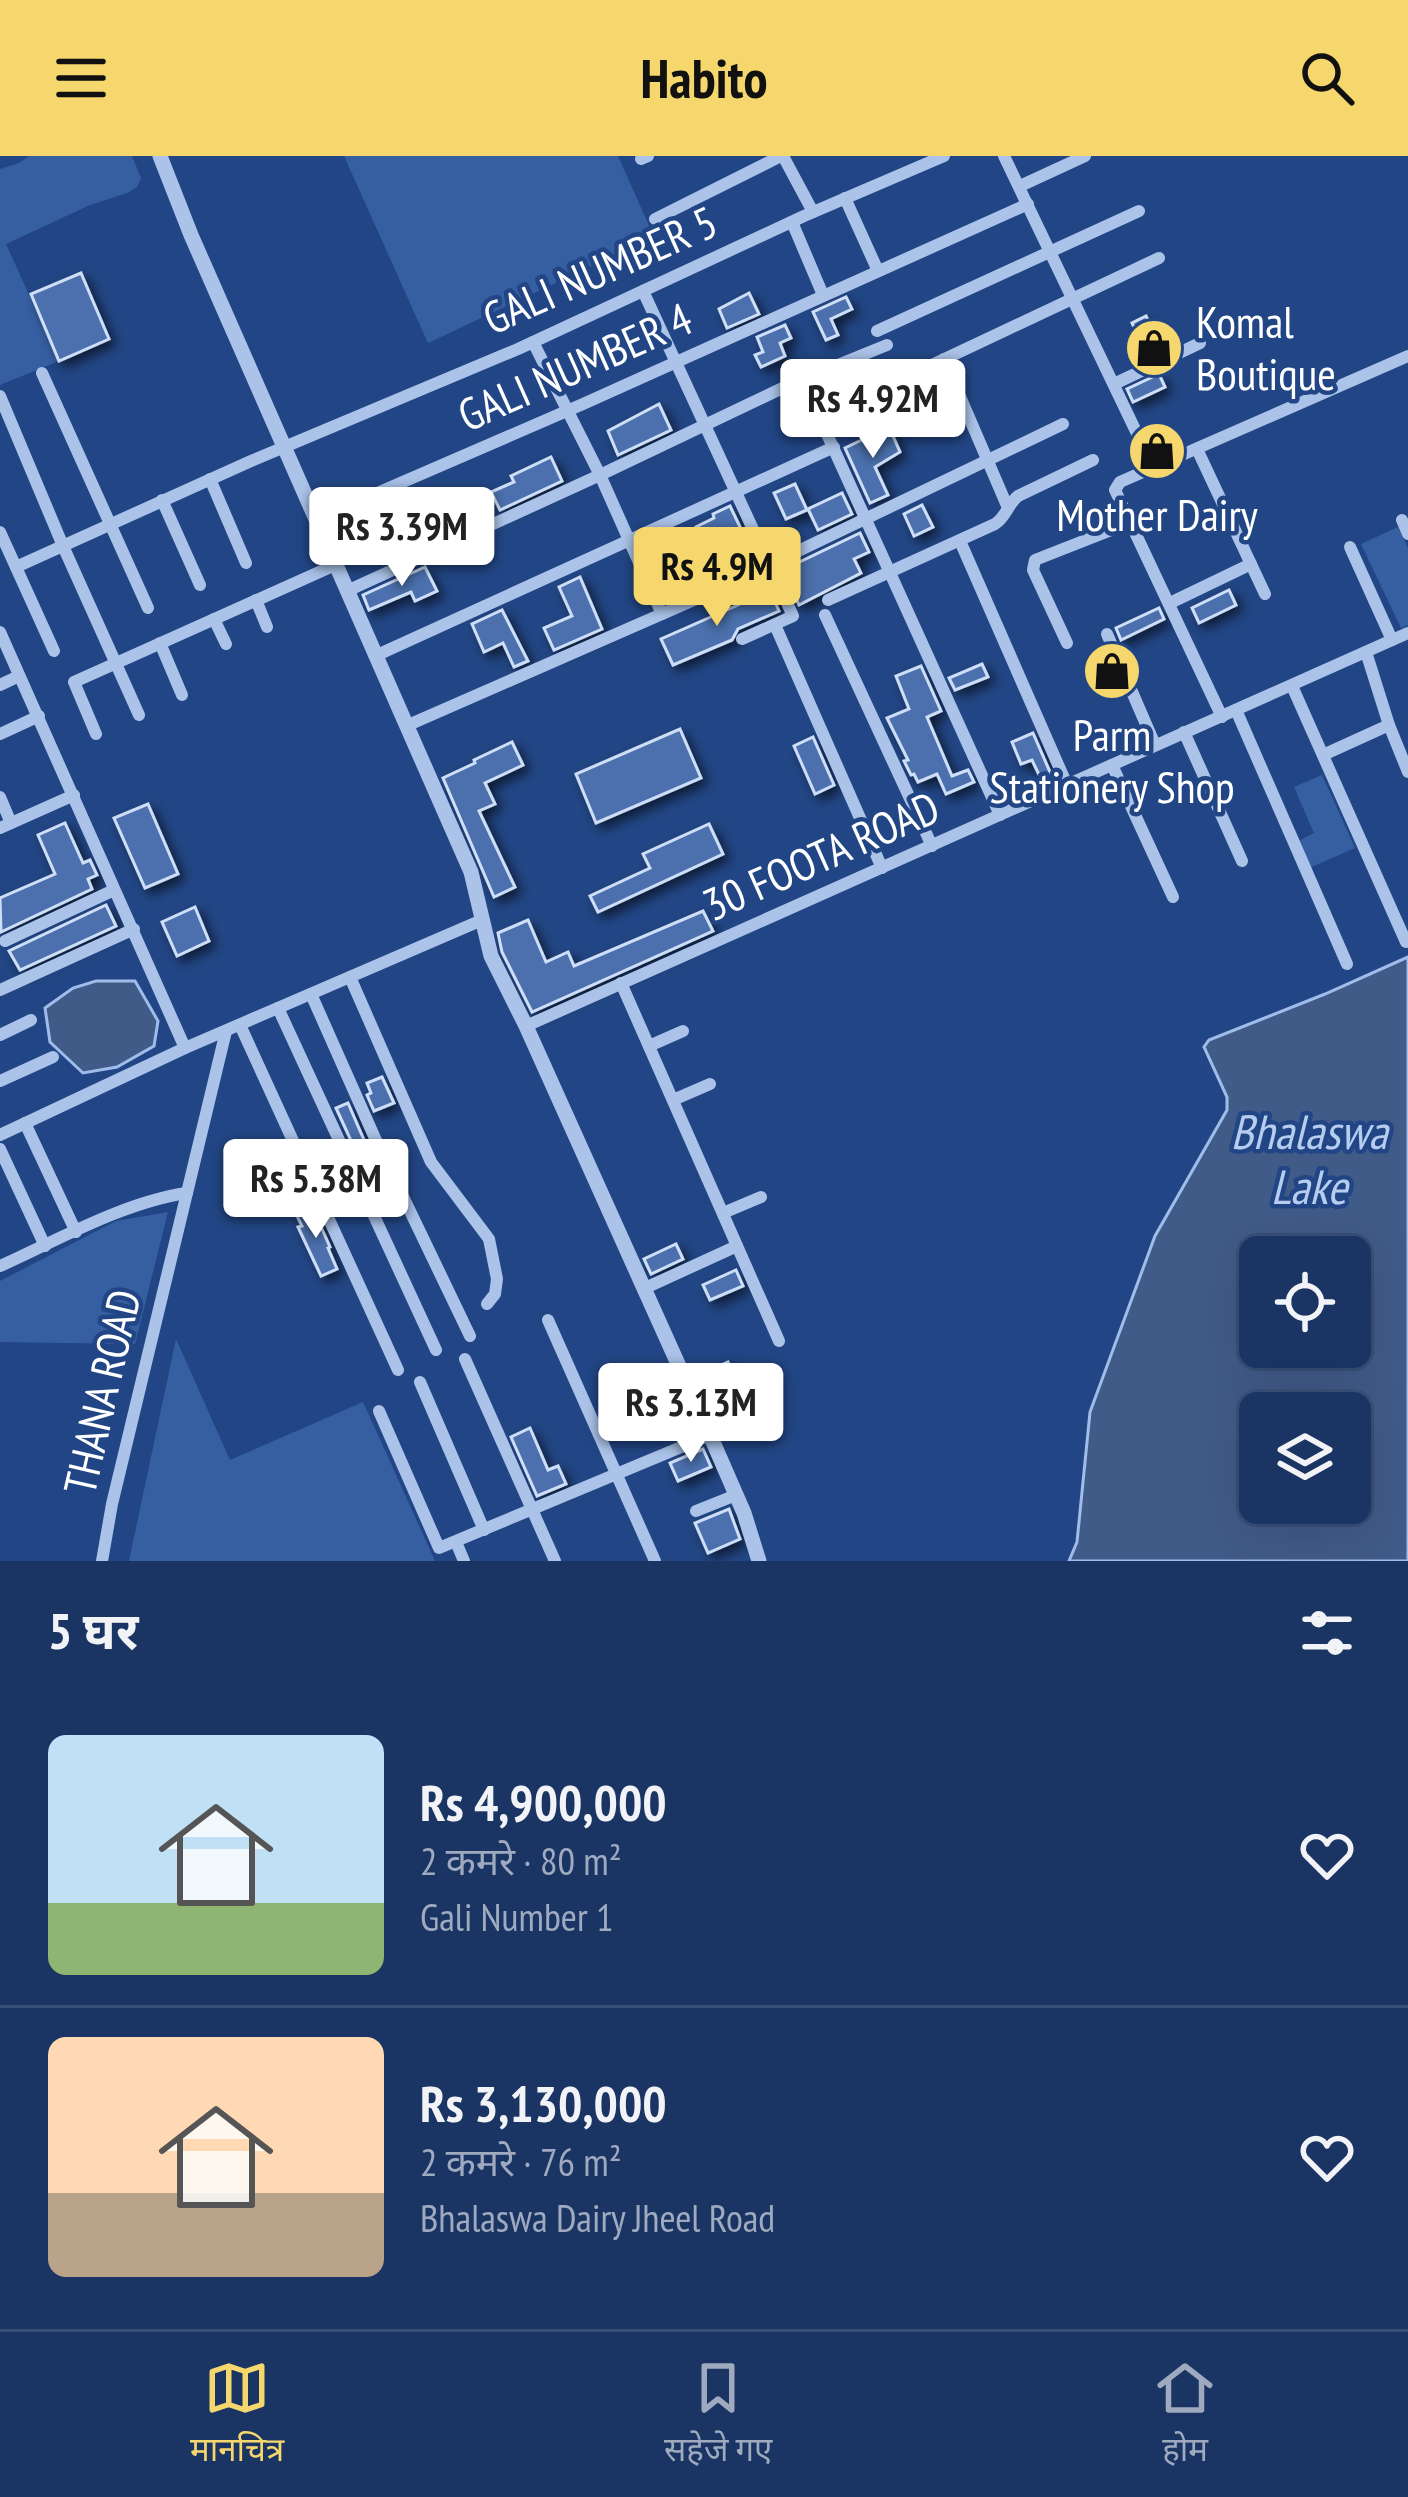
<!DOCTYPE html>
<html lang="hi">
<meta charset="utf-8">
<style>
body{margin:0;font-family:"PT Sans Narrow","Noto Sans Devanagari",sans-serif;background:#233c6a;color:#f1f3f6;height:100vh;display:flex;flex-direction:column;font-size:45px;white-space:nowrap}
*{box-sizing:border-box;margin:0}
p{font-size:39px;color:#9faabf}
.icon{flex:none;width:66px;height:66px;fill:none;stroke:currentColor;stroke-width:2;stroke-linecap:round;stroke-linejoin:round}
.map{position:relative;height:1405px;overflow:hidden}
.details{display:flex;flex-direction:column;background:#1a3464;flex:1}
.details>*{flex:none}
.fabs{position:absolute;left:1239px;top:1080px;display:grid;gap:24px}
.fabs a{display:grid;place-items:center;width:132px;height:132px;border-radius:18px;background:#1a3464;box-shadow:0 12px 48px #0002,0 0 0 3px #384f78;font-size:60px}
.price{position:absolute;translate:-50% -102px;padding:0 27px;border-radius:12px;background:#fff;color:#222;font-size:39px;line-height:78px;filter:drop-shadow(0 3px 6px #0008)}
.price::after{content:'';position:absolute;left:50%;top:72px;width:36px;height:27px;margin-left:-18px;background:inherit;clip-path:polygon(0 0,100% 0,50% 100%)}
.price.selected{background:#f5d76d;color:#111}
ul{padding:0;list-style:none}
li{display:flex;align-items:center;gap:36px;height:300px;padding:0 48px}
li+li{border-top:3px solid #384f78}
li span{display:grid;place-items:center;flex:none;width:336px;height:240px;border-radius:18px;color:#555}
li>.icon{margin-inline-start:auto}
span .icon{width:144px;height:144px;fill:#fffc;stroke-width:1}
li b{font-size:51px}
h2{display:flex;justify-content:space-between;align-items:center;height:144px;padding:0 48px;font-size:51px}
header{display:flex;justify-content:space-between;align-items:center;height:156px;padding:0 48px;background:#f5d76d;color:#111;font-size:54px;font-weight:700}
.tab-bar{display:flex;justify-content:space-around;align-items:center;height:168px;border-top:3px solid #384f78;background:#1a3464;font-size:33px;color:#9faabf}
.tab-bar a{display:grid;justify-items:center;gap:6px}
.tab-bar .selected{color:#f5d76d}
.map>svg:first-child{display:block}
.green{fill:#365fa2}
.water{fill:#415b89;stroke:#9fbcea;stroke-width:3;fill-rule:evenodd}
.building{fill:#4b70ad;stroke:#cfdef7;stroke-width:3;filter:url(#shadow)}
.lines{fill:none;stroke-linecap:round;stroke-linejoin:round}
.minor{stroke:#abc3e9;stroke-width:12}
.tertiary{stroke:#abc3e9;stroke-width:15}
.labels{text-anchor:middle;stroke-width:9;stroke-linejoin:round;paint-order:stroke}
.street-label{font-size:45px;fill:#fff;stroke:#224685}
.poi-label{font-size:45px;fill:#fff;stroke:#224685}
.water-label{font-size:48px;font-style:italic;fill:#b7cdf0;stroke:#224685}
</style>
<header><svg class="icon" aria-label="menu" viewBox="0 0 24 24"><path d="M4 6h16M4 12h16M4 18h16"/></svg>Habito<svg class="icon" aria-label="search" viewBox="0 0 24 24"><circle cx="10" cy="10" r="6"/><path d="M15 15l6 6"/></svg></header>
<div class="map">
<svg width="1408" height="1405" viewBox="0 0 1408 1405">
<defs>
<filter id="shadow"><feDropShadow dx="5.5" dy="5.5" stdDeviation="6" flood-color="#0009"/></filter>
</defs>
<rect width="100%" height="100%" fill="#224685"/>
<!-- green -->
<g class="green">
<polygon points="29,0 132,0 141,22 137,31 127,37 90,49 6,88 59,205 0,229 0,13 19,7"/>
<polygon points="344,0 618,0 654,81 428,187"/>
<polygon points="1398,371 1408,392 1408,469 1401,472 1361,388"/>
<polygon points="1322,619 1355,692 1309,712 1297,686 1314,677 1294,631"/>
<polygon points="168,1056 135,1188 0,1186 0,1125 116,1065"/>
<polygon points="176,1183 230,1304 363,1246 435,1405 129,1405"/>
</g>
<!-- water -->
<g class="water">
<path d="M1408,801V1405H1069L1077,1386L1090,1256L1155,1080L1227,954V941L1204,891L1209,884L1325,838ZM1350,1101V1191H1260V1101ZM1350,1257V1347H1260V1257Z"/>
<polygon points="96,825 135,825 158,865 154,890 117,911 83,917 50,886 45,852 73,832"/>
</g>
<!-- building -->
<g class="building">
<polygon points="81,117 109,183 59,205 31,138"/>
<polygon points="749,137 759,158 727,172 719,153"/>
<polygon points="846,141 852,153 831,163 838,179 826,184 813,156"/>
<polygon points="1146,160 1162,192 1147,199 1132,167"/>
<polygon points="785,169 791,182 780,187 785,200 761,211 755,199 763,196 757,181"/>
<polygon points="1159,218 1165,231 1133,246 1127,233"/>
<polygon points="659,248 671,274 618,299 608,275"/>
<polygon points="889,271 900,296 875,311 888,339 870,347 845,292"/>
<polygon points="551,301 562,325 500,354 491,336 514,326 511,320"/>
<polygon points="795,328 807,354 786,363 774,337"/>
<polygon points="842,337 852,358 818,374 808,353"/>
<polygon points="922,349 933,371 914,380 904,358"/>
<polygon points="730,350 741,373 716,385 730,416 692,433 683,412 709,400 696,371 714,362 713,358"/>
<polygon points="860,377 869,396 854,403 861,417 799,449 783,414"/>
<polygon points="668,381 681,409 657,420 644,392"/>
<polygon points="425,411 437,435 415,445 411,436 369,454 363,439"/>
<polygon points="580,421 602,473 554,494 544,472 572,460 559,431"/>
<polygon points="1229,434 1236,449 1199,467 1192,452"/>
<polygon points="770,435 779,455 738,473 732,484 673,509 661,483"/>
<polygon points="1159,452 1164,463 1121,484 1116,472"/>
<polygon points="502,454 528,505 514,511 503,487 484,496 472,468"/>
<polygon points="982,508 988,521 955,534 949,522"/>
<polygon points="921,510 941,555 927,561 952,620 968,614 974,626 946,638 937,618 918,626 914,618 911,619 904,605 908,604 887,562 909,553 896,520"/>
<polygon points="680,573 701,622 596,667 576,618"/>
<polygon points="1033,577 1053,623 1043,627 1032,604 1021,608 1012,586"/>
<polygon points="813,581 834,629 815,638 794,590"/>
<polygon points="512,586 523,609 485,627 495,648 479,655 515,731 494,741 443,622 475,607 474,604"/>
<polygon points="148,648 178,718 145,732 114,662"/>
<polygon points="65,667 83,707 90,704 97,719 88,723 92,733 1,776 0,742 55,718 38,679"/>
<polygon points="709,668 723,698 598,756 590,740 650,712 643,698"/>
<polygon points="106,749 116,770 20,814 9,795"/>
<polygon points="195,751 209,785 177,800 162,766"/>
<polygon points="703,755 713,775 532,856 502,796 498,777 528,764 546,806 568,796 574,810"/>
<polygon points="382,921 394,947 374,955 367,939 371,937 367,927"/>
<polygon points="348,947 364,984 353,989 336,952"/>
<polygon points="312,1051 330,1091 328,1092 337,1113 321,1120 298,1071 302,1070 296,1058"/>
<polygon points="676,1088 683,1103 651,1118 644,1103"/>
<polygon points="736,1114 743,1130 710,1144 703,1129"/>
<polygon points="728,1206 735,1222 704,1236 697,1220"/>
<polygon points="530,1272 548,1314 558,1310 566,1328 537,1340 511,1281"/>
<polygon points="703,1293 711,1311 678,1325 670,1307"/>
<polygon points="729,1353 740,1383 708,1397 695,1367"/>
</g>
<g class="lines">
<!-- minor -->
<g class="minor">
<polyline points="783,0 813,56"/>
<polyline points="1004,0 1154,313"/>
<polyline points="641,3 648,0"/>
<polyline points="1020,30 1085,0"/>
<polyline points="845,42 878,115"/>
<polyline points="655,63 781,0"/>
<polyline points="792,66 823,139"/>
<polyline points="643,135 793,460 742,483"/>
<polyline points="877,175 1139,55"/>
<polyline points="533,186 600,319 662,458"/>
<polyline points="944,203 1008,352"/>
<polyline points="42,217 148,452"/>
<polyline points="802,223 1000,659"/>
<polyline points="1114,228 1200,187"/>
<polyline points="0,240 63,390 139,559"/>
<polyline points="830,257 1159,102"/>
<polyline points="1197,293 1265,438"/>
<polyline points="210,323 246,407"/>
<polyline points="162,344 200,429"/>
<polyline points="315,364 583,248 1028,48"/>
<polyline points="1402,364 1408,378"/>
<polyline points="0,376 54,495"/>
<polyline points="960,385 1067,629"/>
<polyline points="1350,391 1392,484"/>
<polyline points="16,411 251,305 518,193 804,60 944,0"/>
<polyline points="347,435 600,319 791,228 887,189"/>
<polyline points="256,444 267,471"/>
<path d="M828,444L995,368C1006,361 1008,348 1018,340L1093,304"/>
<polyline points="1170,447 1251,408"/>
<polyline points="825,459 932,690"/>
<polyline points="214,463 226,488"/>
<polyline points="775,469 882,712"/>
<polyline points="0,476 185,892"/>
<polyline points="1107,478 1155,589"/>
<polyline points="160,487 182,539"/>
<polyline points="1067,487 1033,414 1035,404 1129,367"/>
<polyline points="1366,496 1389,569 1408,616"/>
<polyline points="375,500 834,291"/>
<polyline points="0,529 19,520"/>
<polyline points="1292,530 1406,786"/>
<polyline points="1236,554 1347,808"/>
<polyline points="1222,561 1115,334 1120,326 1408,200"/>
<polyline points="406,570 719,433 1063,268"/>
<polyline points="1184,576 1242,705"/>
<polyline points="0,578 39,560"/>
<polyline points="96,578 74,526 335,409"/>
<polyline points="1323,599 1389,569"/>
<polyline points="1112,609 1173,741"/>
<polyline points="0,641 11,667"/>
<polyline points="0,672 74,639"/>
<polyline points="5,785 114,734"/>
<polyline points="350,821 431,1006 489,1083 497,1123 495,1138 487,1148"/>
<polyline points="621,827 779,1185"/>
<polyline points="0,834 134,773"/>
<polyline points="311,838 374,980 470,1180"/>
<polyline points="278,852 436,1194"/>
<polyline points="240,869 398,1214"/>
<polyline points="526,870 1408,477"/>
<polyline points="0,879 31,864"/>
<polyline points="649,890 683,875"/>
<polyline points="0,925 53,901"/>
<polyline points="673,944 710,928"/>
<polyline points="25,967 76,1076"/>
<polyline points="0,979 185,892 482,764"/>
<polyline points="0,993 45,1090"/>
<polyline points="723,1057 761,1041"/>
<path d="M0,1110C58,1084 124,1046 187,1037"/>
<polyline points="643,1133 737,1090"/>
<polyline points="548,1164 655,1405"/>
<polyline points="465,1203 555,1405"/>
<polyline points="420,1226 484,1374"/>
<polyline points="379,1255 439,1392 710,1279"/>
<polyline points="696,1355 736,1339"/>
<polyline points="456,1386 464,1405"/>
<polyline points="102,1405 112,1348 226,875"/>
</g>
<!-- tertiary -->
<polyline class="tertiary" points="160,0 191,79 471,716 491,800 526,870 710,1279 744,1357 759,1405"/>
</g>
<!-- icons -->
<defs>
<g id="shop-disc" transform="scale(3)"><circle r="9.5" fill="#f5d76d" stroke="#224685"/><path d="M-5-2.5h2.3a2.7 3.5 0 0 1 5.4 0H5L5.5 6h-11ZM-1.5-2.5h3a1.5 2.3 0 0 0-3 0Z" fill="#111"/></g>
</defs>
<g fill-rule="evenodd">
<use href="#shop-disc" x="1154" y="192"/>
<use href="#shop-disc" x="1157" y="295"/>
<use href="#shop-disc" x="1112" y="515"/>
</g>
<g class="labels">
<!-- street labels -->
<g class="street-label">
<text transform="translate(600 114) rotate(-24)" y="16">GALI NUMBER 5</text>
<text transform="translate(575 211) rotate(-24)" y="16">GALI NUMBER 4</text>
<text transform="translate(821 700) rotate(-24)" y="16">30 FOOTA ROAD</text>
<text transform="translate(102 1236) rotate(-77)" y="16">THANA ROAD</text>
</g>
<!-- poi labels -->
<g class="poi-label">
<text x="1196" y="182" text-anchor="start">Komal<tspan x="1196" dy="52">Boutique</tspan></text>
<text x="1157" y="375">Mother Dairy</text>
<text x="1112" y="595">Parm<tspan x="1112" dy="52">Stationery Shop</tspan></text>
</g>
<!-- water labels -->
<g class="water-label">
<text x="1309" y="993">Bhalaswa<tspan x="1309" dy="55">Lake</tspan></text>
</g>
</g>
</svg>
<div class="fabs">
<a><svg class="icon" aria-label="locate" viewBox="0 0 24 24"><circle cx="12" cy="12" r="6"/><path d="M12 2v4M12 18v4M2 12h4M18 12h4"/></svg></a>
<a><svg class="icon" aria-label="layers" viewBox="0 0 24 24"><path d="M12 4l9 5-9 5-9-5zM3 14l9 5 9-5"/></svg></a>
</div>
<b class="price" style="left:873px;top:305px">Rs 4.92M</b>
<b class="price" style="left:402px;top:433px">Rs 3.39M</b>
<b class="price selected" style="left:717px;top:473px">Rs 4.9M</b>
<b class="price" style="left:316px;top:1085px">Rs 5.38M</b>
<b class="price" style="left:691px;top:1309px">Rs 3.13M</b>
</div>
<section class="details">
<h2>5 घर<svg class="icon" aria-label="filters" viewBox="0 0 24 24"><path d="M4 7h16M4 17h16"/><circle cx="9" cy="7" r="2"/><circle cx="15" cy="17" r="2"/></svg></h2>
<ul>
<li><span style="background:linear-gradient(#bfe0f5 70%,#8fb573 0)"><svg class="icon" aria-label="home" viewBox="0 0 24 24"><path d="M3 11l9-7 9 7M6 9v11h12V9"/></svg></span><div><b>Rs 4,900,000</b><p>2 कमरे · 80 m²</p><p>Gali Number 1</p></div><svg class="icon" aria-label="heart" viewBox="0 0 24 24"><path d="M12 20l-8-8c-3-5 5-10 8-4 3-6 11-1 8 4z"/></svg></li>
<li><span style="background:linear-gradient(#ffd9b3 65%,#b9a48a 0)"><svg class="icon" aria-label="home" viewBox="0 0 24 24"><path d="M3 11l9-7 9 7M6 9v11h12V9"/></svg></span><div><b>Rs 3,130,000</b><p>2 कमरे · 76 m²</p><p>Bhalaswa Dairy Jheel Road</p></div><svg class="icon" aria-label="heart" viewBox="0 0 24 24"><path d="M12 20l-8-8c-3-5 5-10 8-4 3-6 11-1 8 4z"/></svg></li>
</ul>
</section>
<nav class="tab-bar">
<a class="selected"><svg class="icon" aria-label="map" viewBox="0 0 24 24"><path d="M3 6l6-2 6 2 6-2v14l-6 2-6-2-6 2zM9 4v14M15 6v14"/></svg>मानचित्र</a>
<a><svg class="icon" aria-label="saved" viewBox="0 0 24 24"><path d="M7 4h10v16l-5-4-5 4z"/></svg>सहेजे गए</a>
<a><svg class="icon" aria-label="home" viewBox="0 0 24 24"><path d="M3 11l9-7 9 7M6 9v11h12V9"/></svg>होम</a>
</nav>
